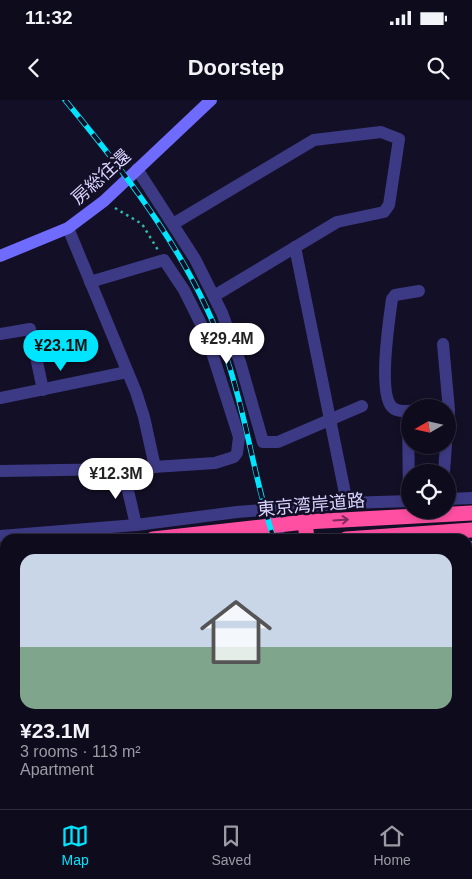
<!DOCTYPE html>
<meta charset="utf-8">
<style>
body{margin:0;font-family:Arial,"Noto Sans JP",sans-serif;background:#1c1929;color:#f1f3f6;height:100vh;display:flex;flex-direction:column;font-size:19px;white-space:nowrap}
*{box-sizing:border-box;margin:0}
p{font-size:16px;color:#9b9ba3}
.icon{flex:none;width:28px;height:28px;fill:none;stroke:currentColor;stroke-width:2;stroke-linecap:round;stroke-linejoin:round}
.map{position:relative;flex:1;overflow:hidden}
.side{position:absolute;left:0px;top:434px;width:472px;height:276px;display:flex;flex-direction:column;background:#0e0b1c;border-radius:15px 15px 0 0;box-shadow:0 2px 8px #0003,0 0 0 1px #2e2b3b}
.side>*{flex:none}
.needle{width:32px;rotate:261deg}
.tools{position:absolute;left:401px;top:299px;display:grid;gap:10px}
.tools a{display:grid;place-items:center;width:55px;height:55px;border-radius:50%;background:#0e0b1c;box-shadow:0 2px 8px #0003,0 0 0 1px #2e2b3b;font-size:25px}
.price{position:absolute;translate:-50% -42px;padding:0 11px;border-radius:18px;background:#fff;color:#222;font-size:16px;line-height:32px;filter:drop-shadow(0 1px 2px #0008)}
.price::after{content:'';position:absolute;left:50%;top:30px;width:15px;height:11px;margin-left:-8px;background:inherit;clip-path:polygon(0 0,100% 0,50% 100%)}
.price.current{background:#00e5ff;color:#111}
ul{padding:0;list-style:none}
li{display:grid;align-content:center;gap:10px;height:265px;padding:0 20px}
li span{display:grid;place-items:center;height:155px;border-radius:15px;color:#555}
li>.icon{margin-inline-start:auto}
span .icon{width:90px;height:90px;fill:#fffc;stroke-width:1}
li b{font-size:21px}
.status{display:flex;justify-content:space-between;align-items:center;height:35px;padding:0 25px;background:#0e0b1c;direction:ltr}
.status svg{height:14px;fill:currentColor}
header{display:flex;justify-content:space-between;align-items:center;height:65px;padding:0 20px;background:#0e0b1c;font-size:22px;font-weight:600}
.dock{display:flex;justify-content:space-around;align-items:center;height:70px;border-top:1px solid #2e2b3b;background:#0e0b1c;font-size:14px;color:#9b9ba3}
.dock a{display:grid;justify-items:center;gap:2px}
.dock .current{color:#00e5ff}
.map>svg:first-child{display:block}
.green{fill:#12302f}
.lines{fill:none;stroke-linecap:round;stroke-linejoin:round}
.path{stroke:#2fb8b0;stroke-width:2.5;stroke-dasharray:2.5 4;stroke-linecap:butt}
.street{stroke:#3d3a85;stroke-width:12}
.secondary{stroke:#6f6bff;stroke-width:12}
.highway{stroke:#ff4fa3;stroke-width:15}
.rail-casing{stroke:#00e5ff;stroke-width:5.5}
.rail{stroke:#130f26;stroke-width:4;stroke-dasharray:11;stroke-linecap:butt}
.oneway{stroke:#7d2c5e}
.labels{text-anchor:middle;stroke-width:5;stroke-linejoin:round;paint-order:stroke}
.street-label{font-size:18px;fill:#d9d4ff;stroke:#130f26}
</style>
<div class="status"><b>11:32</b><svg viewBox="0 0 49 12"><path d="M0 12V9h3v3zM5 12V6h3v6zM10 12V3h3v9zM15 12V0h3v12zM26 1h20v11H26zM47 4h2v5h-2z"/></svg></div>
<header><svg class="icon" aria-label="back" viewBox="0 0 24 24"><path d="M15 5l-7 7 7 7"/></svg>Doorstep<svg class="icon" aria-label="search" viewBox="0 0 24 24"><circle cx="10" cy="10" r="6"/><path d="M15 15l6 6"/></svg></header>
<div class="map">
<svg width="472" height="709" viewBox="0 0 472 709">
<rect width="100%" height="100%" fill="#130f26"/>
<!-- green -->
<g class="green">
<polygon points="163,705 261,705 261,709 151,709"/>
<polygon points="354,705 456,705 466,709 355,709"/>
</g>
<g class="lines">
<!-- path -->
<polyline class="path" points="115,108 142,124 158,150"/>
<!-- street -->
<g class="street">
<polyline points="137,69 195,159 222,213 240,262 263,342 278,342 362,306"/>
<polyline points="173,124 314,40 381,32 399,39 389,105 384,112 337,122 214,196"/>
<polyline points="68,128 136,292 144,317 155,367"/>
<polyline points="295,147 347,403"/>
<polyline points="0,234 30,229 43,290"/>
<polyline points="443,244 449,310 448,331"/>
<polyline points="0,298 127,272"/>
<polyline points="408,311 409,401"/>
<path d="M410,311C403,311 397,312 392,307C378,293 389,220 392,199L395,195L419,191"/>
<polyline points="123,369 136,425"/>
<polyline points="0,371 123,369 215,363 234,357 237,353 239,337 206,234 184,190 164,160 90,182"/>
<polyline points="444,372 446,345"/>
<polyline points="448,399 472,398"/>
<polyline points="274,417 280,439"/>
<polyline points="0,436 136,425 237,412 347,403 410,401"/>
<polyline points="283,705 284,709"/>
</g>
<!-- secondary -->
<g class="secondary">
<polyline points="0,156 68,128 104,101 211,0"/>
<polyline points="468,447 472,447"/>
<polyline points="0,485 5,484"/>
<polyline points="468,689 472,691"/>
<polyline points="0,700 5,698"/>
<polyline points="348,705 348,709"/>
</g>
<!-- highway -->
<g class="highway">
<polyline points="305,422 307,439"/>
<polyline points="153,439 305,422 472,413"/>
<polyline points="346,439 472,430"/>
<polyline points="0,452 5,452"/>
<polyline points="0,467 5,467"/>
</g>
<!-- rail casing -->
<g class="rail-casing">
<g id="rail">
<path d="M65,0C129,77 195,163 227,259C247,318 254,380 274,439"/>
<polyline points="468,648 472,650"/>
</g>
</g>
<!-- rail -->
<use href="#rail" class="rail"/>
</g>
<!-- one-way arrows -->
<defs><path id="oneway-shaft" d="M-6 0H5M1.5-3L5.5 0L1.5 3" fill="none" stroke-width="1.6" stroke-linecap="round" stroke-linejoin="round" transform="scale(1.25)"/></defs>
<use class="oneway" href="#oneway-shaft" transform="translate(341 420) rotate(-4)"/>
<g class="labels">
<!-- street labels -->
<g class="street-label">
<text transform="translate(101 77) rotate(-42)" y="6">房総往還</text>
<text transform="translate(311 405) rotate(-5)" y="6">東京湾岸道路</text>
</g>
</g>
</svg>
<div class="tools">
<a><svg class="needle" viewBox="-14 -14 28 28"><path d="M0-13l5 13h-10z" fill="#e53935"/><path d="M0 13l5-13h-10z" fill="#9b9ba3"/></svg></a>
<a><svg class="icon" aria-label="locate" viewBox="0 0 24 24"><circle cx="12" cy="12" r="6"/><path d="M12 2v4M12 18v4M2 12h4M18 12h4"/></svg></a>
</div>
<b class="price" style="left:227px;top:265px">¥29.4M</b>
<b class="price current" style="left:61px;top:272px">¥23.1M</b>
<b class="price" style="left:116px;top:400px">¥12.3M</b>
<section class="side">
<ul>
<li><span style="background:linear-gradient(#c9d6e8 60%,#7fa58c 0)"><svg class="icon" aria-label="home" viewBox="0 0 24 24"><path d="M3 11l9-7 9 7M6 9v11h12V9"/></svg></span><div><b>¥23.1M</b><p>3 rooms · 113 m²</p><p>Apartment</p></div></li>
</ul>
</section>
</div>
<nav class="dock">
<a class="current"><svg class="icon" aria-label="map" viewBox="0 0 24 24"><path d="M3 6l6-2 6 2 6-2v14l-6 2-6-2-6 2zM9 4v14M15 6v14"/></svg>Map</a>
<a><svg class="icon" aria-label="saved" viewBox="0 0 24 24"><path d="M7 4h10v16l-5-4-5 4z"/></svg>Saved</a>
<a><svg class="icon" aria-label="home" viewBox="0 0 24 24"><path d="M3 11l9-7 9 7M6 9v11h12V9"/></svg>Home</a>
</nav>
